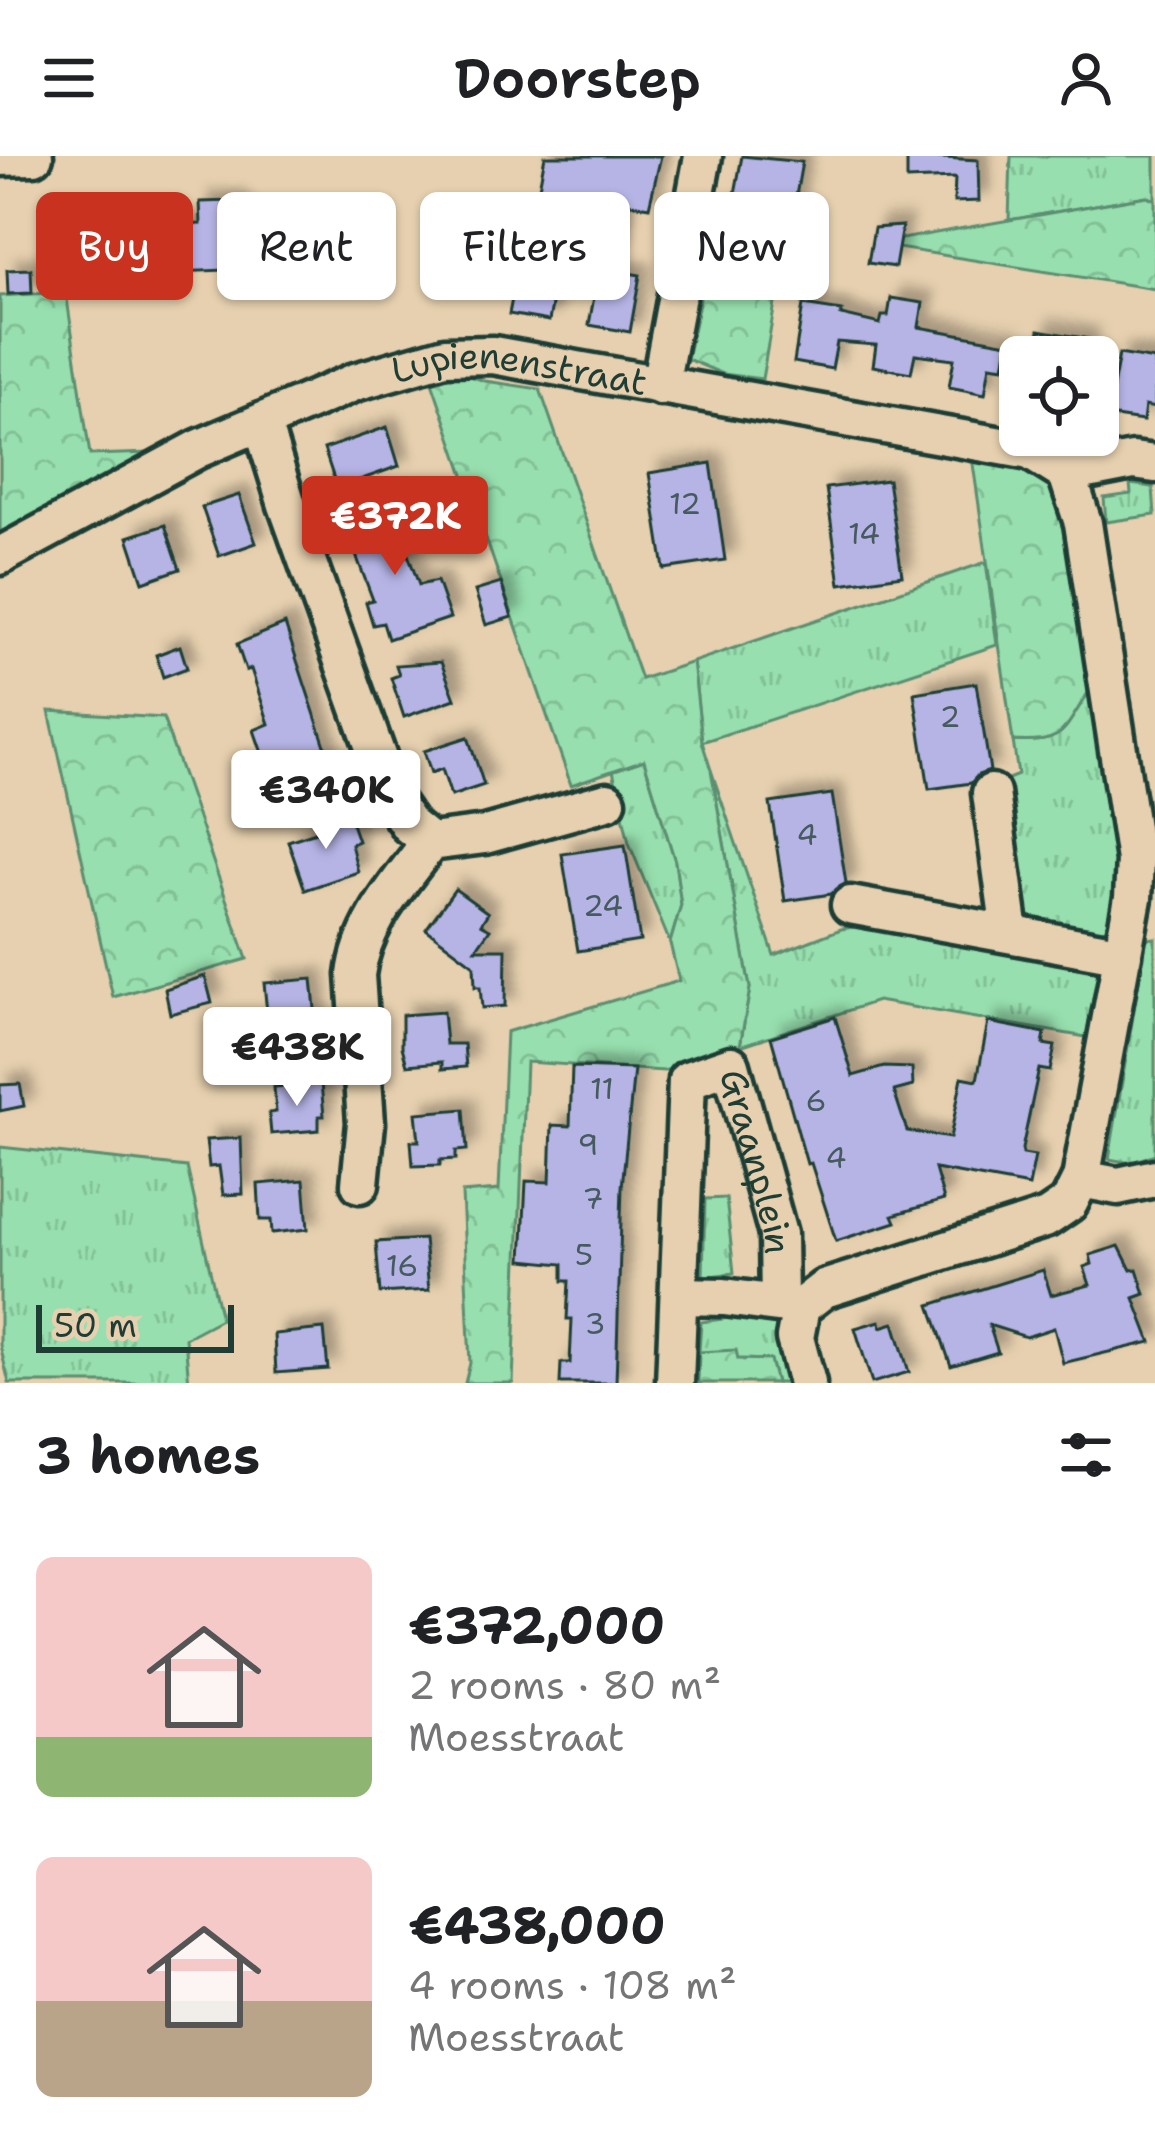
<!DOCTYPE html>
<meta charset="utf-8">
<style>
body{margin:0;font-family:"Shantell Sans",sans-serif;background:#f2f2f2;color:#202124;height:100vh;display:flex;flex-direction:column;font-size:45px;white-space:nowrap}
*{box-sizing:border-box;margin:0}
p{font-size:39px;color:#757577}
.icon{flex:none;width:66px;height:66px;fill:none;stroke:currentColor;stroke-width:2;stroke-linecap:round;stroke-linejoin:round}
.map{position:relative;height:1227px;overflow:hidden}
.details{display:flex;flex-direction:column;background:#fff;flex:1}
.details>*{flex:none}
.top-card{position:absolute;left:36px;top:36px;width:1083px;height:108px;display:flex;gap:24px}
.controls{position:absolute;left:999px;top:180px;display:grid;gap:24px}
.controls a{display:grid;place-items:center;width:120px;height:120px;border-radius:18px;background:#fff;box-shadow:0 3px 9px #0004;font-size:60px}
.scale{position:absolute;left:36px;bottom:30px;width:198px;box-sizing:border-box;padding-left:12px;border:6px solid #1f3d34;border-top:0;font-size:33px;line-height:42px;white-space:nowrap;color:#1f3d34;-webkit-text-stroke:9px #e6d0af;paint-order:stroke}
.price{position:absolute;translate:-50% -102px;padding:0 27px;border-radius:12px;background:#fff;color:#222;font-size:39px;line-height:78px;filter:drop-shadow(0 3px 6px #0008)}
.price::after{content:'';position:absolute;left:50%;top:72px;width:36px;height:27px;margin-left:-18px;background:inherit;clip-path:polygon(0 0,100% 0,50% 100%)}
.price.on{background:#c8321e;color:#fff}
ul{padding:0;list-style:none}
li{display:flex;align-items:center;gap:36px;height:300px;padding:0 36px}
li span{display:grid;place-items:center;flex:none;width:336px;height:240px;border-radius:18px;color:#555}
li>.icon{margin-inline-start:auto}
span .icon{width:144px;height:144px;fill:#fffc;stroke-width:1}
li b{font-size:51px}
h2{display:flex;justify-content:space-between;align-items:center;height:144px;padding:0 36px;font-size:51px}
.pill{padding:0 42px;border-radius:18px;background:#fff;box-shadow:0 3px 9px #0004;font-size:42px;line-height:108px}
.pill.on{background:#c8321e;color:#fff}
header{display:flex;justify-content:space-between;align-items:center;height:156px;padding:0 36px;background:#fff;font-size:54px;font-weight:600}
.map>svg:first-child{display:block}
.grass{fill:url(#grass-tufts);stroke:#5b8e71;stroke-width:3}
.forest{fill:url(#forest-crowns);stroke:#5b8e71;stroke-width:3}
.building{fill:#b6b4e5;stroke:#1f3d34;stroke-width:3;filter:url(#shadow)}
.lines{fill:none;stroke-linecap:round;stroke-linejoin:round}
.minor-casing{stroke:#1f3d34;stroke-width:45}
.minor{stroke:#e6d0af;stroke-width:36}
.labels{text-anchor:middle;stroke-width:10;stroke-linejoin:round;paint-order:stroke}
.number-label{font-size:30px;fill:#455b60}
.street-label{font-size:36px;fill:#1f3d34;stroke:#e6d0af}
</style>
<header><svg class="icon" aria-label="menu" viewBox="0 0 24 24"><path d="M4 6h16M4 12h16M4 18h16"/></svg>Doorstep<svg class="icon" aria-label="person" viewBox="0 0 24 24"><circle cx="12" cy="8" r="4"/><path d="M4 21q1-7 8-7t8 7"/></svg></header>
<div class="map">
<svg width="1155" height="1227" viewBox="0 0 1155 1227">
<defs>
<pattern id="grass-tufts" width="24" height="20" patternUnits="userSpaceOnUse" patternTransform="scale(3)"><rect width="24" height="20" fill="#97dfae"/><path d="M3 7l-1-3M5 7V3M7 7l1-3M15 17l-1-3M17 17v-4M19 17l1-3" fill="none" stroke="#82c096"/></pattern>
<pattern id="forest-crowns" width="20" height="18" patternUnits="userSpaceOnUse" patternTransform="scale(3)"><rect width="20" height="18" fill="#97dfae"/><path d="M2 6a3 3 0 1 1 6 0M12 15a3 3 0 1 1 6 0" fill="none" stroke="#82c096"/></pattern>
<filter id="shadow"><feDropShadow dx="10" dy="-10" stdDeviation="6" flood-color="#0004"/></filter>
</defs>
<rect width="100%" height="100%" fill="#e6d0af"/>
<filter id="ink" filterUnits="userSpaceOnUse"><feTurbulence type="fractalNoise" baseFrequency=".00833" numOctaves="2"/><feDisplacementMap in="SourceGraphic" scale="24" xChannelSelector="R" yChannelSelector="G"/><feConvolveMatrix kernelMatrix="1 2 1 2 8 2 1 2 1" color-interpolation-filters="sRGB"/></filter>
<g filter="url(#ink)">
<!-- grass -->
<g class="grass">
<polygon points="1011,0 1155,0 1155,44 1146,40 1009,64"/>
<polygon points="1130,328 1153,331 1155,359 1106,366 1104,342 1131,338"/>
<polygon points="986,406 997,489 702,586 693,506"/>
<path d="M1093,530L1121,720L1111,770L1097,777L1035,767L1024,753L1003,625L1018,619L1013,585C1069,589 1063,571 1093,530Z"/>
<polygon points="644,604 675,705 681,749 670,787 629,687 613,614"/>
<polygon points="711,614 774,799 841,773 879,767 1094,807 1098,817 1086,881 877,845 740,890 750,832"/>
<polygon points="1155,782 1155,998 1131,1007 1109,1003 1146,783"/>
<polygon points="0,991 187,1011 221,1163 185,1182 189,1227 9,1227 0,1189"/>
<polygon points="726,1042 734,1117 703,1121 705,1043"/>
<polygon points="736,1161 773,1162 788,1188 798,1227 776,1227 770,1204 738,1203 699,1196 701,1166"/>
</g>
<!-- forest -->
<g class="forest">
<polygon points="1147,40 1155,44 1155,133 873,88"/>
<polygon points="707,82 784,95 762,223 723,218 687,203 704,124"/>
<polygon points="66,136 90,299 152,297 0,377 0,140"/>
<polygon points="460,217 485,225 540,233 641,523 693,506 702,586 711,614 750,832 740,890 664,915 526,906 513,1227 465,1227 470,1207 462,1037 499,1034 506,876 679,825 670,787 681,749 675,705 644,604 571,629 432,226"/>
<path d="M972,301C1008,306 1039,307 1062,337L1093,530C1063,571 1069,589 1013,585Z"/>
<polygon points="49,555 163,562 247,803 113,841"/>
<polygon points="736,1194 738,1203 770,1204 776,1227 698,1227 699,1196"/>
</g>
<!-- building -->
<g class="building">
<polygon points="545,0 661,0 649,51 626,47 617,98 559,90 567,48 537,42"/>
<polygon points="742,0 802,6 791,68 772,73 730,65"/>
<polygon points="907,0 978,4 979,45 954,46 955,22 907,24"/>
<polygon points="234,45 270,97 271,134 227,136 226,114 176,116 174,69 201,68 200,46"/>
<polygon points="902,70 895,111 868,107 874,72"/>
<polygon points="522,92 561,99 549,165 509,158"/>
<polygon points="599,112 640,119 630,176 589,169"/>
<polygon points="31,113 32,137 8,138 7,114"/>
<polygon points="891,142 923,147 919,171 1008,187 1004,211 990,209 985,238 949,231 954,203 915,198 911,217 873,210 876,189 837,186 832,213 794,206 803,149 842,155 841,159 880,168 882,160 888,160"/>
<polygon points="1039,174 1089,183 1086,201 1035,201"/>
<polygon points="1119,198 1155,204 1155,252 1145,250 1143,265 1108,260"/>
<polygon points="387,271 399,310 337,332 324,293"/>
<polygon points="711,307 725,404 664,413 649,317"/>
<polygon points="888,324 902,419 840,428 826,332"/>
<polygon points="239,339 256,387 219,400 202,351"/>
<polygon points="390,348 392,355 403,351 411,375 401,379 419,429 437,425 450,462 388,483 383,467 373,469 366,446 373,444 348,378 365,372 368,366 379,370"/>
<polygon points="165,369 180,413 143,426 128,381"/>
<polygon points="501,427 512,461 486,469 475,435"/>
<polygon points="285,468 330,605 272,626 254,574 269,568 251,513 246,515 237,488"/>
<polygon points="180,490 187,512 163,521 156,499"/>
<polygon points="441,506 455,543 404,561 391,522 399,519 396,509"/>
<polygon points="976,527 990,615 978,619 971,627 929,633 914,537"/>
<polygon points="468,581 484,629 451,640 442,613 431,617 424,595"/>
<polygon points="832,638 846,727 831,738 785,745 770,647"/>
<polygon points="348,656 358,685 351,688 358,716 305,734 288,685 322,674 318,666"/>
<polygon points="625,689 640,785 578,795 562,698"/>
<polygon points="455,733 488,757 481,768 490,773 476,793 506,793 505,850 482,852 480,831 475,831 474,809 426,773"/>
<polygon points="205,820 212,847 170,858 165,833"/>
<polygon points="312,823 317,873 269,877 264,827"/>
<polygon points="443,856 446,888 464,888 466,911 442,913 442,906 407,909 402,891 402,859"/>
<polygon points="835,861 853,920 884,911 912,912 913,930 894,935 907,975 950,982 962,921 977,924 988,866 1045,877 1043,888 1055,890 1050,915 1039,913 1022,993 1023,998 1035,1000 1029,1030 935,1013 944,1044 893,1059 896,1066 836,1085 811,1007 807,1008 771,881"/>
<polygon points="572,911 634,913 622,1031 616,1227 560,1227 561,1207 570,1207 572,1163 567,1163 569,1125 563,1125 563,1108 522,1104 526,1025 550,1026 552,969 570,970"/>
<polygon points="321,927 324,960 319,960 319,974 271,978 269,957 276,956 274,931"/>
<polygon points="20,928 24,950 0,955 0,929"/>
<polygon points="464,953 467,994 456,995 456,1003 440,1004 440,1009 413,1010 411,985 419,985 416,957"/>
<polygon points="241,982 243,1038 223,1039 219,1010 209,1011 206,984"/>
<polygon points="304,1024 308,1073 272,1077 271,1064 260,1064 258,1028"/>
<polygon points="424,1083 429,1134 380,1137 376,1086"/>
<polygon points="1119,1090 1131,1114 1137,1113 1145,1138 1134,1142 1151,1186 1063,1207 1054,1172 1026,1181 989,1169 998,1196 951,1210 930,1149 1043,1114 1051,1139 1090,1129 1084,1111 1092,1108 1090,1099"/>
<polygon points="880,1165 881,1171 894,1167 909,1216 872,1227 855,1172"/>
<polygon points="324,1173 328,1213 276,1217 274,1178"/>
</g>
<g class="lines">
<!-- minor casing -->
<g class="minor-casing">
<g id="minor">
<polyline points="0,1 34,0"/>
<polyline points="660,230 703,0"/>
<polyline points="262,268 287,349 394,647 409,669 430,686"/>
<polyline points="1067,318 1133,305 1155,308"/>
<path id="s1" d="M0,400L198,293L355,226L445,200L493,199L1030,295L1067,318L1083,367L1135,704L1133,742L1081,1023L1069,1047L1047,1062L824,1133L801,1151L795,1182L807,1227"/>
<polyline points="991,637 1010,777"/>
<polyline points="850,749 1123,799"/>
<polyline points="1081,1023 1118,1030 1155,1022"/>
<path d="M360,1028L366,967L356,819C362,767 400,727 430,686L485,679L607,645"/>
<polyline points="679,1140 724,1141 801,1151"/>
<path id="s2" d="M675,1227L687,924L731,909L778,1078L779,1148"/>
</g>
</g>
<!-- minor -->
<use href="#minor" class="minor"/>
</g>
</g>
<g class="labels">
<!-- number labels -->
<g class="number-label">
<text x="685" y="358">12</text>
<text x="864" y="388">14</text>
<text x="950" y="571">2</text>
<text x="807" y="689">4</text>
<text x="603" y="760">24</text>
<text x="602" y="943">11</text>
<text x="816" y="955">6</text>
<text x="588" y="999">9</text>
<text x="836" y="1012">4</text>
<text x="593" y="1053">7</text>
<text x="584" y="1109">5</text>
<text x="402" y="1120">16</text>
<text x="595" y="1178">3</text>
</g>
<!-- street labels -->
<g class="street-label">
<text dy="13" stroke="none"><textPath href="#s1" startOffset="564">Lupienenstraat</textPath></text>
<text dy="13" stroke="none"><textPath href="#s2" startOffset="450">Graanplein</textPath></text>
</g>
</g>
</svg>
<div class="controls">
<a><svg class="icon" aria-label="locate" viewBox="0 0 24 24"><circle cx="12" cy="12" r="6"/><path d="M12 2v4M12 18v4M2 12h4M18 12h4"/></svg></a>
</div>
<div class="scale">50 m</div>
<b class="price on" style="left:395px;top:422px">€372K</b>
<b class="price" style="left:326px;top:696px">€340K</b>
<b class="price" style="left:297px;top:953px">€438K</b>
<div class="top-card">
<a class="pill on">Buy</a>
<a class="pill">Rent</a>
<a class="pill">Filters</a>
<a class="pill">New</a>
</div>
</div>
<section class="details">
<h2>3 homes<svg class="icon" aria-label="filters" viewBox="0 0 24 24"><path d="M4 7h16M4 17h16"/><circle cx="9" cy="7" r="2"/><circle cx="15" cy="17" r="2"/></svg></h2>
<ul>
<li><span style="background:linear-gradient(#f6c9c9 75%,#8fb573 0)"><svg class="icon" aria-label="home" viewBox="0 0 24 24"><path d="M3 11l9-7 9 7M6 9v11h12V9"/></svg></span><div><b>€372,000</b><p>2 rooms · 80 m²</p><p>Moesstraat</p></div></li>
<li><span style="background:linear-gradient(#f6c9c9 60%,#b9a48a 0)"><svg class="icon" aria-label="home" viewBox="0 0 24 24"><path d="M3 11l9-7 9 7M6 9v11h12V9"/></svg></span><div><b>€438,000</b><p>4 rooms · 108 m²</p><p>Moesstraat</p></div></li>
</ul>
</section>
